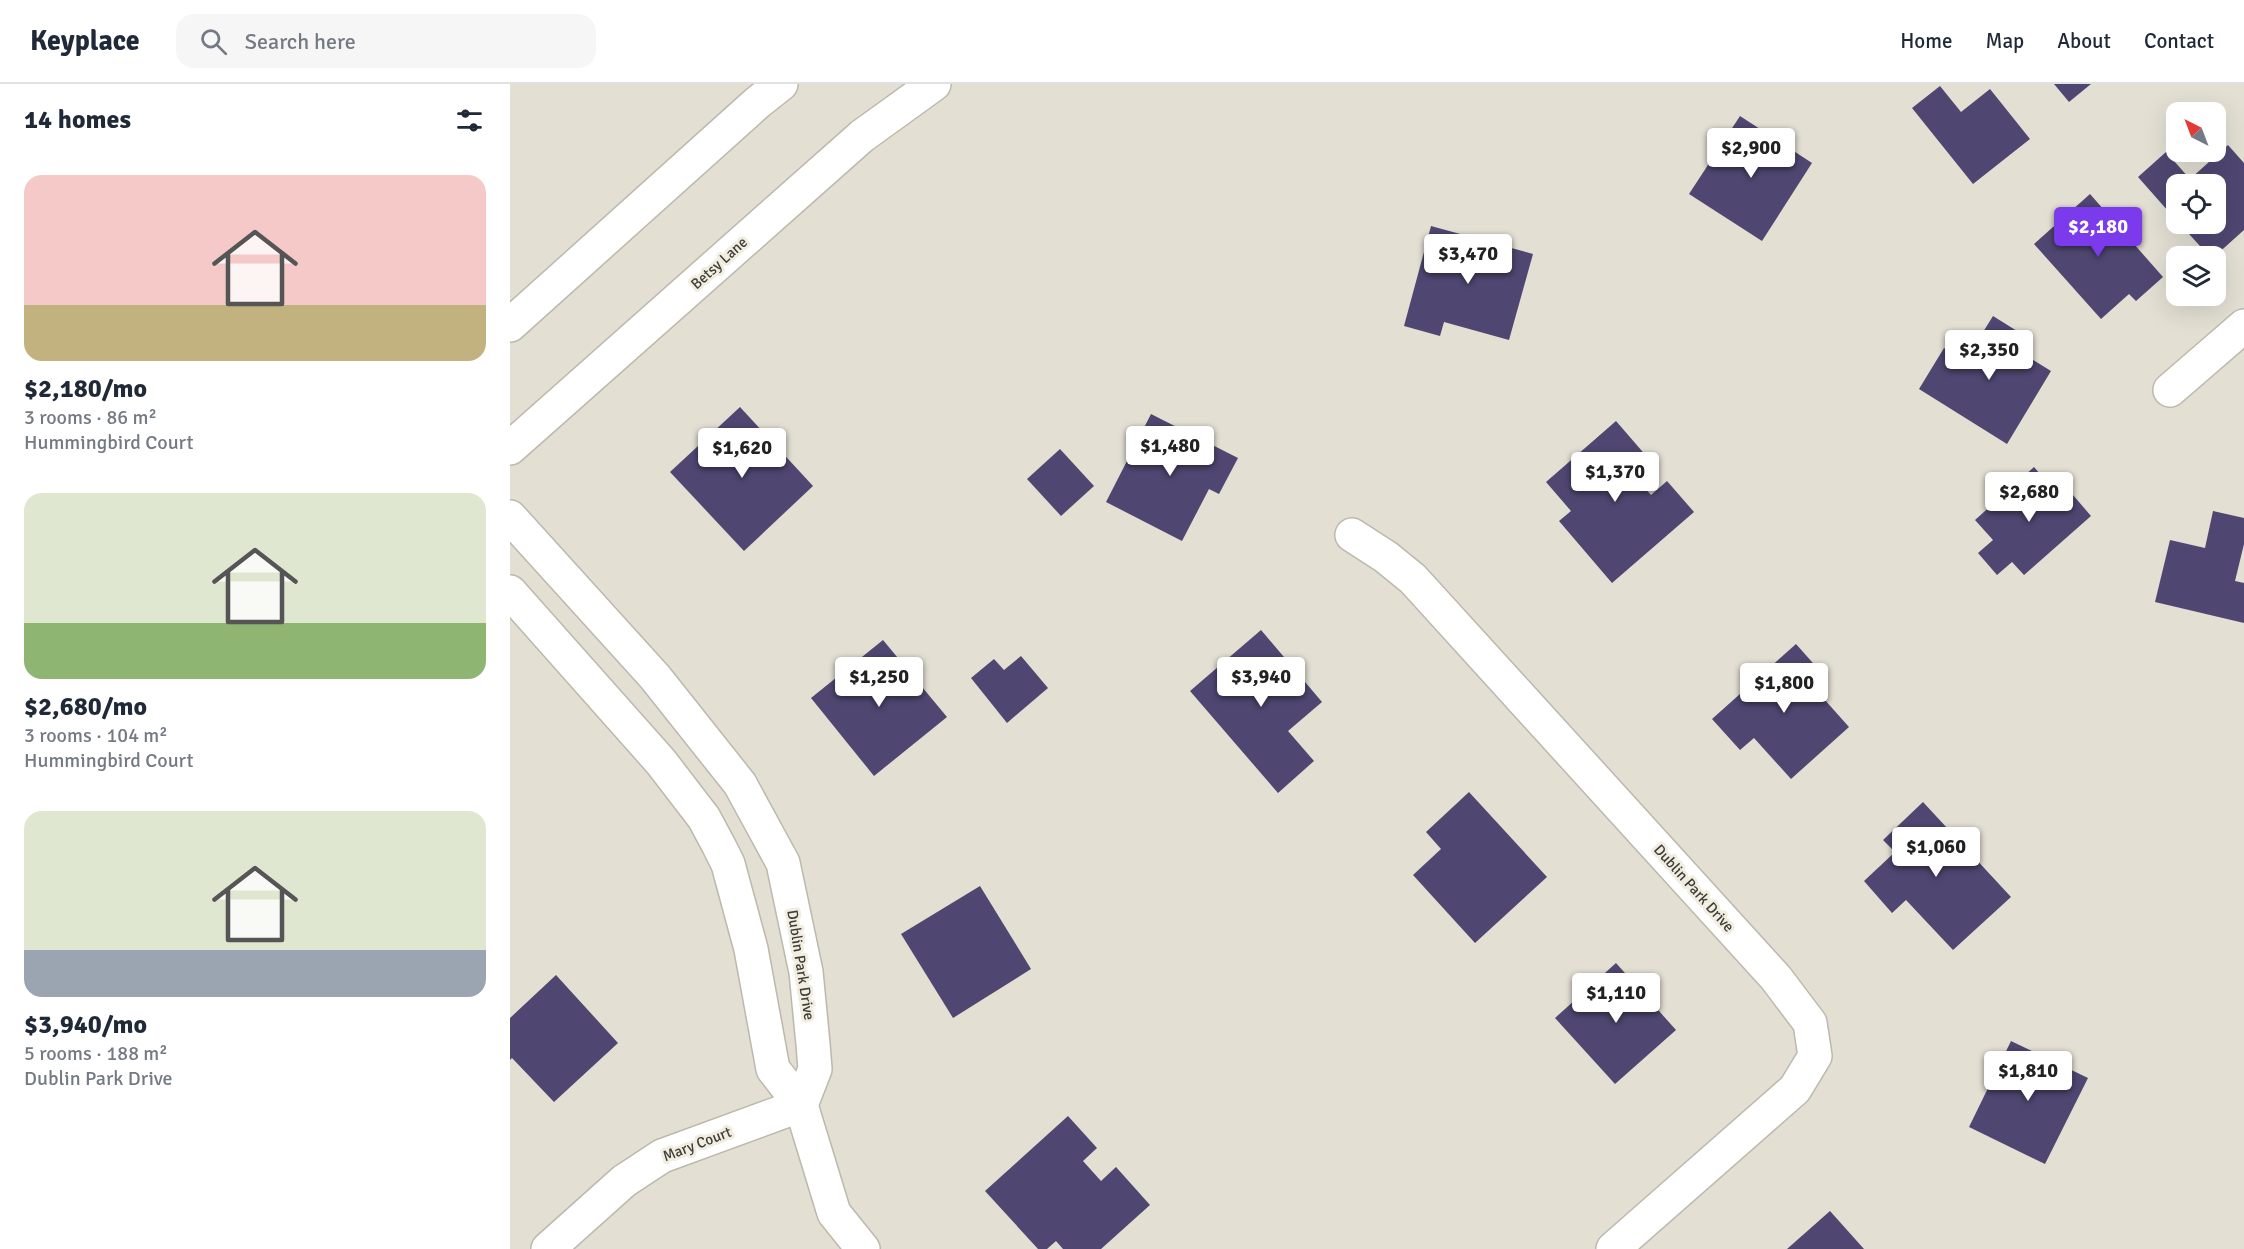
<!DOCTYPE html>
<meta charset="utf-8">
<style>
body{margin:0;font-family:Signika,sans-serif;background:#f6f6f7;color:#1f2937;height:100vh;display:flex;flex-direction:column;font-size:22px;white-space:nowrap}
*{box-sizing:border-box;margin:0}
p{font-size:20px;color:#747a83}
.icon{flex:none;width:33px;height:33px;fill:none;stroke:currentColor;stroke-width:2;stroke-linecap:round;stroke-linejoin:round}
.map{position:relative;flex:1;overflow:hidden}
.panel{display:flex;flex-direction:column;background:#fff;width:510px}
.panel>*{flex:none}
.needle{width:39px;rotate:318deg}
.controls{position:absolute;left:1656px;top:18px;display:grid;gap:12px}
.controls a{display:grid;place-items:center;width:60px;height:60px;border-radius:12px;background:#fff;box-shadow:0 6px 24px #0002;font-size:30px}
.price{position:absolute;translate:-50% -51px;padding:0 14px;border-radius:6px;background:#fff;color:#222;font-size:20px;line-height:39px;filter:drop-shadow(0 2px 3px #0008)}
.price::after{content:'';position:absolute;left:50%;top:36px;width:18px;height:14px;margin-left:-9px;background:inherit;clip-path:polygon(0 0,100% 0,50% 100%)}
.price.on{background:#7c3aed;color:#fff}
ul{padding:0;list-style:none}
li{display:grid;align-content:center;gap:12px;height:318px;padding:0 24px}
li span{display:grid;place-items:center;height:186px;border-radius:18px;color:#555}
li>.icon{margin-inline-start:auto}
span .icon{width:108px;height:108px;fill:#fffc;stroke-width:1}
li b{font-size:26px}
h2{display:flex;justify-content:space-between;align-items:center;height:72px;padding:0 24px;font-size:26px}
header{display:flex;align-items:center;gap:36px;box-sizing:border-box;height:84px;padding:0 30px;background:#fff;border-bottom:2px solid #e0e1e3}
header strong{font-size:28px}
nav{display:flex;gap:33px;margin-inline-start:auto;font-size:21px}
.search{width:420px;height:54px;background:#f6f6f7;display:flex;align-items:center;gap:15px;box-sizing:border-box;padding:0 21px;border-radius:18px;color:#747a83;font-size:22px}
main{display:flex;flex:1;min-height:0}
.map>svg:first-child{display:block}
.building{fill:#4f4771}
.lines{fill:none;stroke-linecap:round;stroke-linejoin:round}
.minor-casing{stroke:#bcb8ac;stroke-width:36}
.secondary-casing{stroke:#bcb8ac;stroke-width:36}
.minor{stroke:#fff;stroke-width:33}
.secondary{stroke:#fff;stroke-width:33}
.labels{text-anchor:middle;stroke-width:6;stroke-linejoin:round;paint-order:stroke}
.street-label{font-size:15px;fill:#3e3c38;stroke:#f1ede0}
</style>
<header>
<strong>Keyplace</strong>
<div class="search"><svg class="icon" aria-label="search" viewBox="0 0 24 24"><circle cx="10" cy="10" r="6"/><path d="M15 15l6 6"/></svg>Search here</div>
<nav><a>Home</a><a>Map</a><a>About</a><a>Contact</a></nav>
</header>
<main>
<section class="panel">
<h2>14 homes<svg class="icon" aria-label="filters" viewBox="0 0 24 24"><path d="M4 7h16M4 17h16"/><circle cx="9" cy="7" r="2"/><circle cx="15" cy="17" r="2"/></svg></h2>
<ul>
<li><span style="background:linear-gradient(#f6c9c9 70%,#c2b280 0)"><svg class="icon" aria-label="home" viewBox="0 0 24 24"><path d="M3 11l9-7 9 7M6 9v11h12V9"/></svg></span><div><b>$2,180/mo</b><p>3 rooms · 86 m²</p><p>Hummingbird Court</p></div></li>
<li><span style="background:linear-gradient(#dfe7d0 70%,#8fb573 0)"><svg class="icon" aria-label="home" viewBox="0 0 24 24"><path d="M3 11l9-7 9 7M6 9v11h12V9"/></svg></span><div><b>$2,680/mo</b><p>3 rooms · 104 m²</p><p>Hummingbird Court</p></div></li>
<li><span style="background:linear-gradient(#dfe7d0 75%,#9aa5b1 0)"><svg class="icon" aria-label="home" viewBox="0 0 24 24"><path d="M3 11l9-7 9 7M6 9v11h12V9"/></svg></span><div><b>$3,940/mo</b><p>5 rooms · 188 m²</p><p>Dublin Park Drive</p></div></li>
</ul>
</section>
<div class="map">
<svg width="1734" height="1165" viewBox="0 0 1734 1165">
<rect width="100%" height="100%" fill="#e3dfd3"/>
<!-- building -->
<g class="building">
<polygon points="1544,0 1581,0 1559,18"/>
<polygon points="1430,2 1451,28 1480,5 1520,55 1463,100 1402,24"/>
<polygon points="1230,32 1302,79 1252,157 1179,110"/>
<polygon points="1718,61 1734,79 1734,146 1705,172 1699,172 1670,140 1706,140 1706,100 1666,100 1666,136 1628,93 1656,68 1680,95"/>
<polygon points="1580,110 1653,193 1626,217 1619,210 1591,235 1524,160"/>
<polygon points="921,142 1023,170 999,256 934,238 930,252 894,242"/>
<polygon points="1483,232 1523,257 1515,271 1541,287 1497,360 1409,305 1434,264 1455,277"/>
<polygon points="230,323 303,402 234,467 160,388"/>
<polygon points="641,330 728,374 709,410 699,405 672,457 596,418"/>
<polygon points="1106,337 1138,374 1121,389 1141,411 1157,397 1184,428 1102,499 1049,437 1061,427 1036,398"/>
<polygon points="550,365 584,402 551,432 517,395"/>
<polygon points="1524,383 1549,412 1557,404 1581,432 1514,491 1502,478 1487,491 1468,469 1483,456 1465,436"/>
<polygon points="1703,427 1734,434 1734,460 1725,497 1734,499 1734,539 1645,518 1660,456 1695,464"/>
<polygon points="751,546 812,618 778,647 804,677 768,709 680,607"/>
<polygon points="373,556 437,633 364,692 301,614"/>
<polygon points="1286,560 1318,596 1306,606 1339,643 1281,695 1244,654 1230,666 1202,635"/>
<polygon points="511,572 538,604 497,639 461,594 484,575 494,586"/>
<polygon points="959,708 1037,793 965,859 903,791 931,765 916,748"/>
<polygon points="1413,718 1501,813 1443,866 1396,816 1382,829 1354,797 1385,768 1373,756"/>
<polygon points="470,802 521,885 443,934 391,850"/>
<polygon points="1106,879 1166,946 1105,1000 1045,934"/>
<polygon points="46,891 108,959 44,1018 2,974 0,976 0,934"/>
<polygon points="1501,957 1578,994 1535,1080 1459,1043"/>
<polygon points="558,1032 587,1064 573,1077 591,1097 606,1083 640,1121 591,1165 553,1165 546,1157 537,1165 528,1165 475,1107"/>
<polygon points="1320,1127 1354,1165 1277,1165"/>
</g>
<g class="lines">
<!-- minor casing -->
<g class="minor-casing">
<g id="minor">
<polyline points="1660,306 1734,242"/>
<polyline points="0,433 145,593 230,700 273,779 296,888 303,960 305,985 291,1021"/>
<polyline points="842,451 876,473 903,495 1266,894 1300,939 1305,972 1285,1005 1103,1165"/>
<polyline points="0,508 151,678 194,734 209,762 218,780 241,865 263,985 291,1021 324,1129 353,1165"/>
<polyline points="38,1165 114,1097 152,1072 291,1021"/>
</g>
</g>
<!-- secondary casing -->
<g class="secondary-casing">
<g id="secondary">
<polyline points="0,241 247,19 271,0"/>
<polyline points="0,364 352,52 424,0"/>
</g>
</g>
<!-- minor -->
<use href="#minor" class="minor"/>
<!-- secondary -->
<use href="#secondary" class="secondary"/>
</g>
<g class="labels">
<!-- street labels -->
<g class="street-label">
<text transform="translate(209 179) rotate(-42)" y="5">Betsy Lane</text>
<text transform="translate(1184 804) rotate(48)" y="5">Dublin Park Drive</text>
<text transform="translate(291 881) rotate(81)" y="5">Dublin Park Drive</text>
<text transform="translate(187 1060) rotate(-21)" y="5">Mary Court</text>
</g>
</g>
</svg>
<div class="controls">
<a><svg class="needle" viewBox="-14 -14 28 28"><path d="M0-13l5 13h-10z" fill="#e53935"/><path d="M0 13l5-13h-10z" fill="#747a83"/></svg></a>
<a><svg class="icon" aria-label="locate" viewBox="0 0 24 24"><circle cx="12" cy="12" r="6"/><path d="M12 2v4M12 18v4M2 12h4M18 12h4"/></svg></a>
<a><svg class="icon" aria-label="layers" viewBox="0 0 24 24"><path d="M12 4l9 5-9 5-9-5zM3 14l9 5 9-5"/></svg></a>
</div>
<b class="price" style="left:1241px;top:95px">$2,900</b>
<b class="price on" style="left:1588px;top:174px">$2,180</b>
<b class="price" style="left:958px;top:201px">$3,470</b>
<b class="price" style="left:1479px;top:297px">$2,350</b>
<b class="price" style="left:660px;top:393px">$1,480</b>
<b class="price" style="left:232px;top:395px">$1,620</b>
<b class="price" style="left:1105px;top:419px">$1,370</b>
<b class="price" style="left:1519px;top:439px">$2,680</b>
<b class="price" style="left:369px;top:624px">$1,250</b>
<b class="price" style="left:751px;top:624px">$3,940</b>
<b class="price" style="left:1274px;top:630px">$1,800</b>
<b class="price" style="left:1426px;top:794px">$1,060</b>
<b class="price" style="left:1106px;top:940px">$1,110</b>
<b class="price" style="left:1518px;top:1018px">$1,810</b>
</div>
</main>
